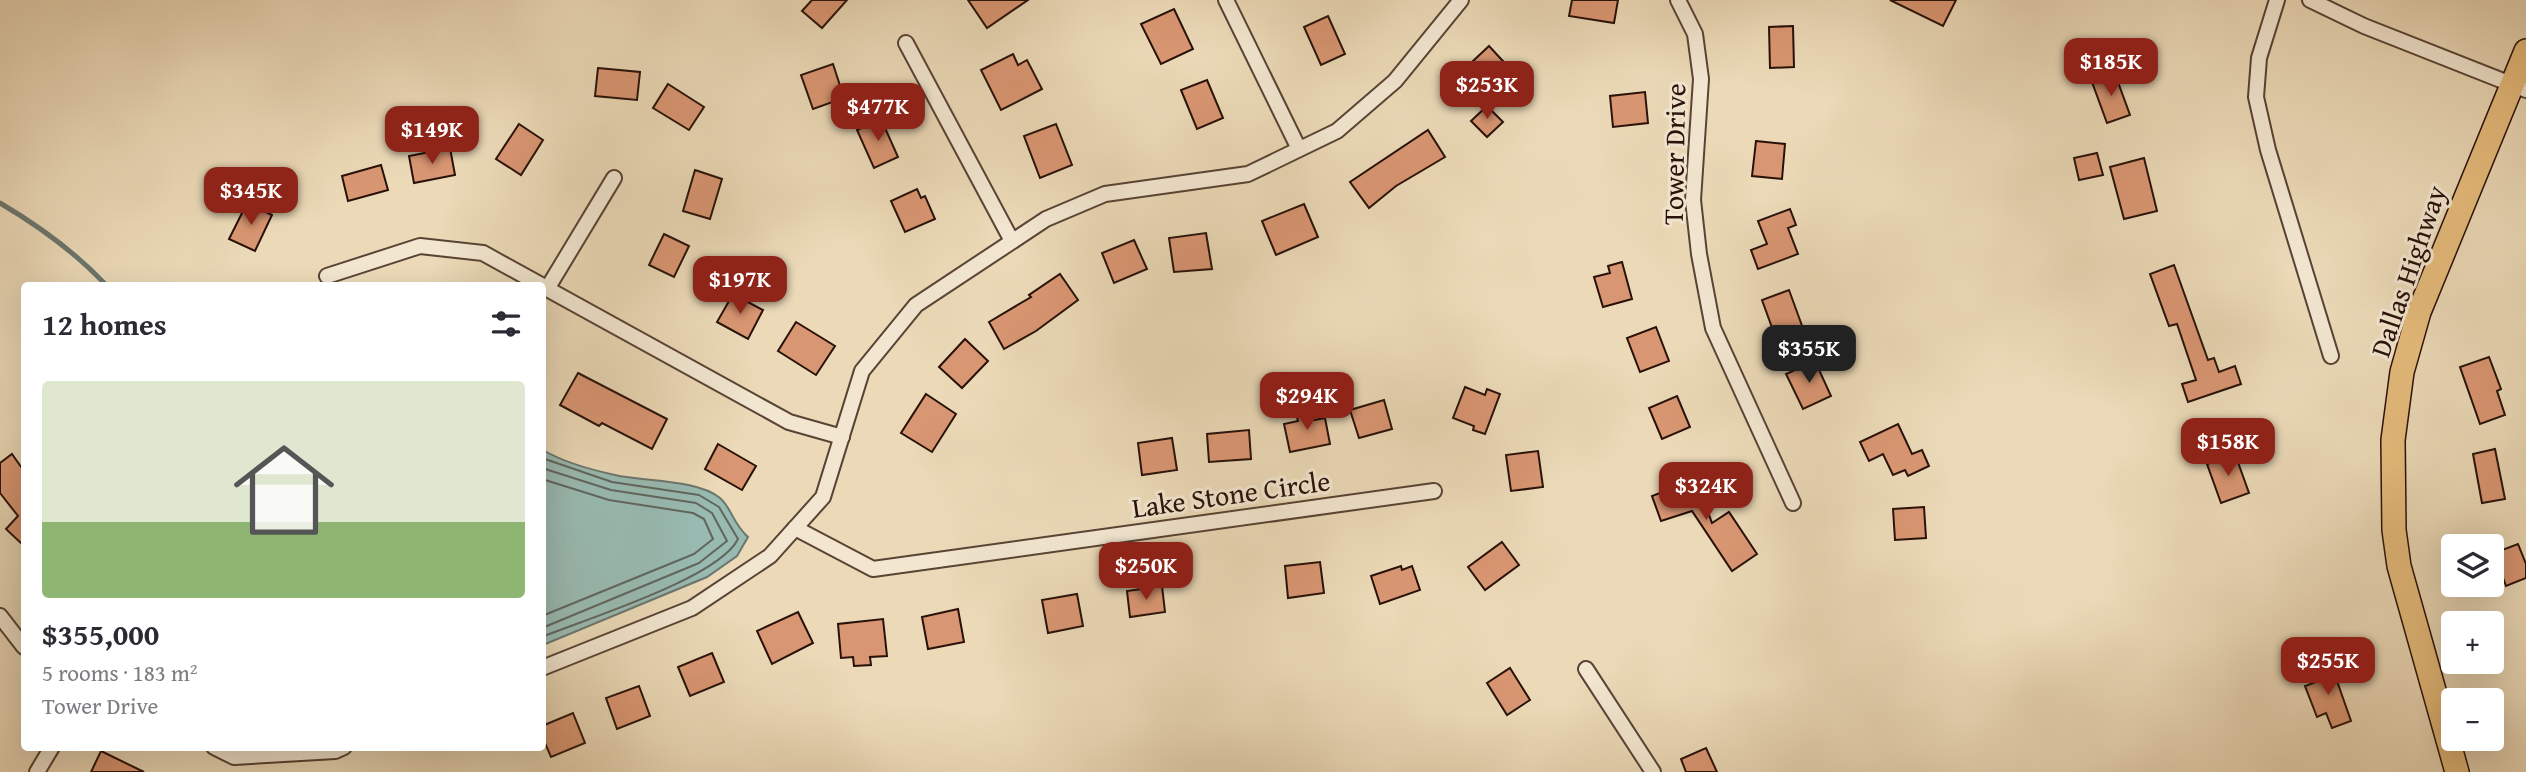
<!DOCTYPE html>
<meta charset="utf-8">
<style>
body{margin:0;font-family:"Gentium Book Plus",serif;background:#f7f7f7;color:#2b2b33;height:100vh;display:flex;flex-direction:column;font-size:26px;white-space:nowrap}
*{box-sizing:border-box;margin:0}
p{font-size:23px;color:#7c7c81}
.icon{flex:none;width:38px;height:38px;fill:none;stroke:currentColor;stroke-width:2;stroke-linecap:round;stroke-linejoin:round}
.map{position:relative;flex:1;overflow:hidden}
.details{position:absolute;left:21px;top:282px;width:525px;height:469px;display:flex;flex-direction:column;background:#fff;border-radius:7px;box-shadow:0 7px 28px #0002}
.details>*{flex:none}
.controls{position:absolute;left:2441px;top:534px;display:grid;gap:14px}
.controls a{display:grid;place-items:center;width:63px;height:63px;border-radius:7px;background:#fff;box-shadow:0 7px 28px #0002;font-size:35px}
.price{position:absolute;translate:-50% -60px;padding:0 16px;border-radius:14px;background:#8f2418;color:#fff;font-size:23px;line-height:46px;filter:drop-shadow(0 2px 4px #0008)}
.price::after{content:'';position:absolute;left:50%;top:42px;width:21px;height:16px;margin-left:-10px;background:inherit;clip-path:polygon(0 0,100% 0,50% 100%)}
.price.active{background:#222;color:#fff}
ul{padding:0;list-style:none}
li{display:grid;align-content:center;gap:14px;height:371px;padding:0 21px}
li+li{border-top:2px solid #e1e1e2}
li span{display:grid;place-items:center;height:217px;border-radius:7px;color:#555}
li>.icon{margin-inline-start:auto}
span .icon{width:126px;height:126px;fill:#fffc;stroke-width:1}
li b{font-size:30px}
h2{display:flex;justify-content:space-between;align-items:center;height:84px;padding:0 21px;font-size:30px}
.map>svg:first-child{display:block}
.water{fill:#98bab1;stroke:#6b766e;stroke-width:2}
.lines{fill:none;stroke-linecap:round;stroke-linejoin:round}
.shore{stroke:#60665d;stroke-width:2}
.stream{stroke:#6b766e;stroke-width:5}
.building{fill:#d99672;stroke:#281109;stroke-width:2}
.minor-casing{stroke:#594334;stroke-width:18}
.primary-casing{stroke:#281109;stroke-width:26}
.minor{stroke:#f2e6d0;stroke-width:14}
.primary{stroke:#e6bc7c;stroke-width:23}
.labels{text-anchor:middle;stroke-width:6;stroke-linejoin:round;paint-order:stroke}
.street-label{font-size:28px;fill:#281109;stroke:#f2e6d0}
</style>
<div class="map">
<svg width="2526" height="772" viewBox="0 0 2526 772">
<rect width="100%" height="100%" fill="#ebd9b7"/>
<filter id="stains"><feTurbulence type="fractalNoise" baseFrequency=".00286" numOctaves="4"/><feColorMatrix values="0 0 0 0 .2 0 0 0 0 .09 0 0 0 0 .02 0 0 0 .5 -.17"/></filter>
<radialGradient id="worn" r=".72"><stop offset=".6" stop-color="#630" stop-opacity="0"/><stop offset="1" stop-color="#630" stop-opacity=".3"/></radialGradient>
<!-- water -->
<path class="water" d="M543,450C563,462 592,470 615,475C645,482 696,479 720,498C731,507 733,524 748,537L737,556L707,577L543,645Z"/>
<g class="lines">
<!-- shore -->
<g class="shore">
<path d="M542,458L612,482L699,495L719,507L738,539C719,578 586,619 542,637"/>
<polyline points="542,468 611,490 696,503 712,513 727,541 699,563 542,628"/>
<polyline points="542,479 609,500 693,513 704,519 713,539 694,554 542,616"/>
</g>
<!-- stream -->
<path class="stream" d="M0,203C39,226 75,252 106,285"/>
</g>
<!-- building -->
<g class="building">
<polygon points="812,0 847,0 822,28 802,11"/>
<polygon points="968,0 1028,0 987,28"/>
<polygon points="1572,0 1618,0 1614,23 1569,16"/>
<polygon points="1890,0 1956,0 1943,26"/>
<polygon points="1174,9 1193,49 1161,64 1141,24"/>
<polygon points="1328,16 1345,54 1321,65 1304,27"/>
<polygon points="1793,26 1794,67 1770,68 1769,27"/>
<polygon points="1489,46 1514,73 1481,104 1456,77"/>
<polygon points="1013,54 1018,65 1027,60 1042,89 1001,110 981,70"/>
<polygon points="833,64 844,98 813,109 801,75"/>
<polygon points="598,68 640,72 637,100 595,96"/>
<polygon points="2115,74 2130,115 2107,123 2092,82"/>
<polygon points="1207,80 1223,118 1197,129 1181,90"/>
<polygon points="668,84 704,107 689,130 653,108"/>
<polygon points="1645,92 1648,123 1613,127 1610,96"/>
<polygon points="1487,106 1503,122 1487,137 1471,121"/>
<polygon points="881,119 898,157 874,168 857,130"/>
<polygon points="519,124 543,140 521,175 496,159"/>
<polygon points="1056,124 1072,165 1040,178 1024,136"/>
<polygon points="1428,130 1445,157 1396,186 1369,208 1350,182"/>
<polygon points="1756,141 1785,144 1782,179 1752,176"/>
<polygon points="450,148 455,175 414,183 409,156"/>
<polygon points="2097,153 2103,175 2079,180 2074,158"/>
<polygon points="2144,158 2157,211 2124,219 2110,167"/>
<polygon points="381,165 388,190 348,201 342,176"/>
<polygon points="695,170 722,179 710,219 683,211"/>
<polygon points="917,189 921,198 925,196 935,219 905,232 891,201"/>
<polygon points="247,203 272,215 255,251 229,239"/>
<polygon points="1304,204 1318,237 1276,255 1262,221"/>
<polygon points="1790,209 1796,225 1788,228 1798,254 1758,269 1751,250 1767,244 1758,221"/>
<polygon points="1206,233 1212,269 1174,272 1169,238"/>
<polygon points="664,234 689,246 674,277 649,265"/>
<polygon points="1134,240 1147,269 1114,283 1102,253"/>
<polygon points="1622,262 1632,299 1603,307 1594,277 1610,273 1608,266"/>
<polygon points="2174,265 2208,360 2214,358 2219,372 2235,366 2241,384 2188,402 2182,384 2196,380 2177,324 2169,326 2150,274"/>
<polygon points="1060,274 1078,300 1036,331 1004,349 989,322 1031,297 1029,295"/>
<polygon points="1789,290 1805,334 1778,344 1762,300"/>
<polygon points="733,294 763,310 748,339 717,322"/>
<polygon points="796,322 835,346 816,375 778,351"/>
<polygon points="1656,327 1669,361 1640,372 1627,338"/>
<polygon points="965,339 988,361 962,388 939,367"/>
<polygon points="2489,357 2501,389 2497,391 2505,415 2480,424 2460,367"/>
<polygon points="1815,361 1831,396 1803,409 1786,374"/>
<polygon points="578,373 667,419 652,449 602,423 599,426 560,405"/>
<polygon points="1465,387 1485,395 1487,389 1500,394 1485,434 1473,430 1474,426 1453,418"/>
<polygon points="926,394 956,414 932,452 901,433"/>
<polygon points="1677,396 1690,427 1662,439 1649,408"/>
<polygon points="1384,400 1392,429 1359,438 1350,410"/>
<polygon points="1312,410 1314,420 1325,418 1330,444 1290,452 1284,424 1298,421 1296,413"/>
<polygon points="1898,424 1912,454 1922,450 1929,466 1908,476 1905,470 1893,475 1883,454 1869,461 1860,442"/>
<polygon points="1249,430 1251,459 1209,462 1207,434"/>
<polygon points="1172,438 1177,470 1142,475 1138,443"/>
<polygon points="718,444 756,466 742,490 705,469"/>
<polygon points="2495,449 2505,499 2482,503 2473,454"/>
<polygon points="1538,451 1543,487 1511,491 1506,455"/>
<polygon points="12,454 24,471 24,546 6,529 18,516 0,493 0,463"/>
<polygon points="2235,454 2249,493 2221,503 2207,464"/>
<polygon points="1696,479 1712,523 1729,512 1757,554 1732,571 1692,511 1661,521 1652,496"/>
<polygon points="1924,507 1926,538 1895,540 1893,509"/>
<polygon points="1502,542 1519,565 1485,590 1468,567"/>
<polygon points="2518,544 2526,564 2526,578 2506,586 2494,553"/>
<polygon points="1320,562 1324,593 1288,598 1285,566"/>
<polygon points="1401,566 1402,570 1412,566 1420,590 1380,604 1371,576"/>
<polygon points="1162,586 1165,612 1130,617 1127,591"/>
<polygon points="1077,594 1083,626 1048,633 1042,600"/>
<polygon points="958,609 964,642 928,649 922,617"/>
<polygon points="798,612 813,643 772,664 757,631"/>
<polygon points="883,619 887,656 870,657 871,665 854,666 853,657 841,658 838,624"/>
<polygon points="712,653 724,682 690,696 678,667"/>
<polygon points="2331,664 2351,721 2332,728 2326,713 2317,717 2305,686 2316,682 2312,671"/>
<polygon points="1510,668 1530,700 1507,715 1487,683"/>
<polygon points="639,686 650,716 617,729 606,698"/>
<polygon points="573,713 585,743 551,757 542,736 542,726"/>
<polygon points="1706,748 1717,772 1686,772 1681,759"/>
<polygon points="101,751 144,772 91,772"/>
</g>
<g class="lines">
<!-- minor casing -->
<g class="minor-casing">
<g id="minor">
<polyline points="1226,0 1299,149"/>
<polyline points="1678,0 1695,34 1701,79 1693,200 1699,254 1713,328 1793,503"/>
<polyline points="2277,0 2259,58 2256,97 2268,150 2331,356"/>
<polyline points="2310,0 2364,26 2526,90"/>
<polyline points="906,43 1012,241"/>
<polyline points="327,276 420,246 483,253 541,285"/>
<polyline points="542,286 789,422 842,437"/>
<polyline points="547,289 614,178"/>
<polyline points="795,528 873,569 1434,491"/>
<polyline points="0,616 24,647"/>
<polyline points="542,668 692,608 770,556 823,497 862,371 916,305 1046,219 1105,194 1248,174 1337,131 1395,81 1461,0"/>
<polyline points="1586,669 1653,772"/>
<polyline points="214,747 234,757 335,751 344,747"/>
<polyline points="37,772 52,747"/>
</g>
</g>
<!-- primary casing -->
<g class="primary-casing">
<polyline id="primary" points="2457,772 2399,566 2394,530 2393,440 2402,372 2419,312 2526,51"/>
</g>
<!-- minor -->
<use href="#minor" class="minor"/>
<!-- primary -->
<use href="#primary" class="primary"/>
</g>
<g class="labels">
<!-- street labels -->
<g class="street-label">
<text transform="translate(1674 154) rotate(-89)" y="10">Tower Drive</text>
<text transform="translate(2408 271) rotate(-71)" y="10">Dallas Highway</text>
<text transform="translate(1231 494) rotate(-8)" y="10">Lake Stone Circle</text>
</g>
</g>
<rect width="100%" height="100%" filter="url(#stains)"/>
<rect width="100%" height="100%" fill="url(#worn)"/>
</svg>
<div class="controls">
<a><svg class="icon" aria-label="layers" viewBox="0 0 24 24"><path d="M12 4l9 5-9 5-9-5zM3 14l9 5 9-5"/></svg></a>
<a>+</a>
<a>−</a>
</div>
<b class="price" style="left:2111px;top:98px">$185K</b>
<b class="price" style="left:1487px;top:121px">$253K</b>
<b class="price" style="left:878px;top:143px">$477K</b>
<b class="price" style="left:432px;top:166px">$149K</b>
<b class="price" style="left:251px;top:227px">$345K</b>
<b class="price" style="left:740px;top:316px">$197K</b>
<b class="price active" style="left:1809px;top:385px">$355K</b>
<b class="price" style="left:1307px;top:432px">$294K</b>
<b class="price" style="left:2228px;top:478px">$158K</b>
<b class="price" style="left:1706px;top:522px">$324K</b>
<b class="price" style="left:1146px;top:602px">$250K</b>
<b class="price" style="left:2328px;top:697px">$255K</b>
<section class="details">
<h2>12 homes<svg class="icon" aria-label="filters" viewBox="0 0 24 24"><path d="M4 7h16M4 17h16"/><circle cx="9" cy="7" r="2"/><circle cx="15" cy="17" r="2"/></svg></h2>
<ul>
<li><span style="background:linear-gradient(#dfe7d0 65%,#8fb573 0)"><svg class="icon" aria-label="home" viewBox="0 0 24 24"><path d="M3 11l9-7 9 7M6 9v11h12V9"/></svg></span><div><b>$355,000</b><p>5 rooms · 183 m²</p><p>Tower Drive</p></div></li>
</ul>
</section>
</div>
